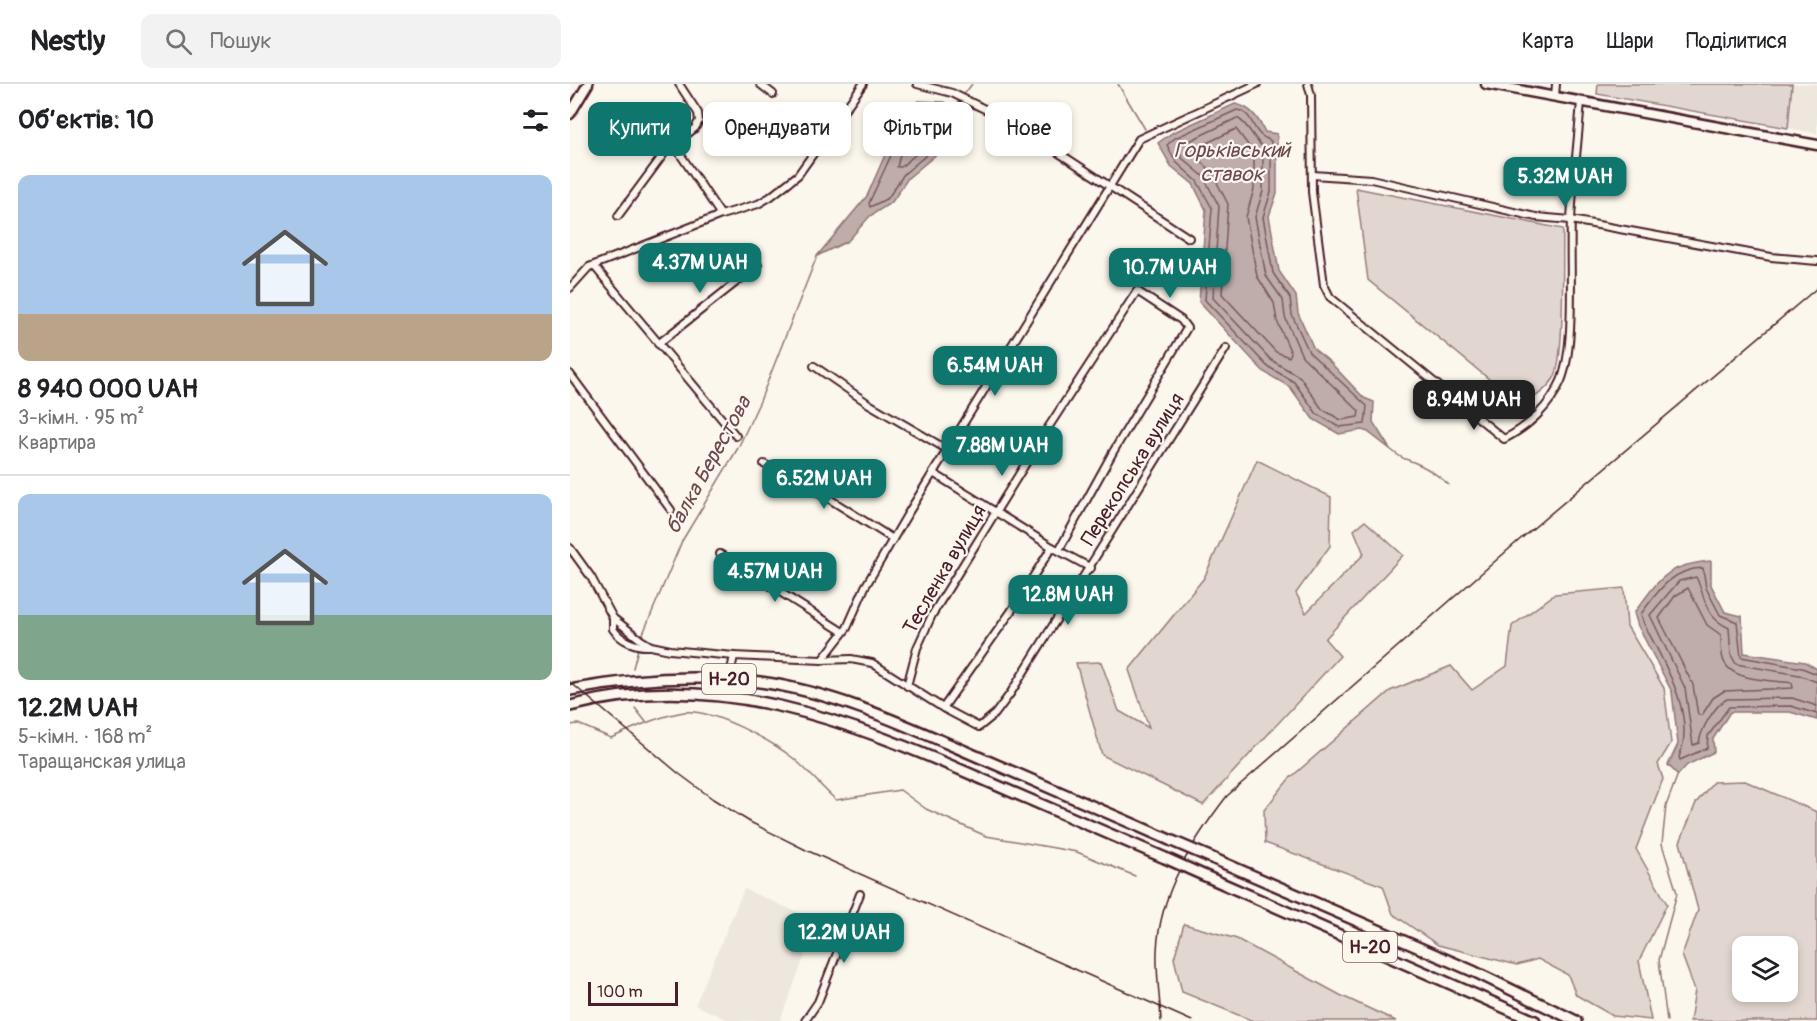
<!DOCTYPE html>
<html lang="uk">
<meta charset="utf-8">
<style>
body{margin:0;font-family:Pangolin,sans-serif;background:#f2f2f2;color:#202124;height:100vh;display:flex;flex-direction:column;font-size:22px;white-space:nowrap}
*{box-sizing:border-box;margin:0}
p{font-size:20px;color:#757577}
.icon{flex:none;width:33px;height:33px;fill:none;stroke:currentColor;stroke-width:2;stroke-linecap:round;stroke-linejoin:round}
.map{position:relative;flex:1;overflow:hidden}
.drawer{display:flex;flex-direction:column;background:#fff;width:570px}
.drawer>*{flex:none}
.top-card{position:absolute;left:18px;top:18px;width:570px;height:54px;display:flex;gap:12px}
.tools{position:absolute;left:1162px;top:852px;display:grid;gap:12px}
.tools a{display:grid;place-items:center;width:66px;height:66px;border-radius:12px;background:#fff;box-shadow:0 3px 9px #0003;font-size:30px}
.scale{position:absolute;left:18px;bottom:15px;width:90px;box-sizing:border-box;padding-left:6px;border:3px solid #4a1f2b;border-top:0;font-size:16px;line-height:21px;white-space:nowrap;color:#4a1f2b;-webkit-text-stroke:4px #fbf7ec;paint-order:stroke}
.price{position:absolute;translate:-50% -51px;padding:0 14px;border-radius:12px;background:#0f766e;color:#fff;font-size:20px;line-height:39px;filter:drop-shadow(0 2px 3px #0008)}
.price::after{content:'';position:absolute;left:50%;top:36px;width:18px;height:14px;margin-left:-9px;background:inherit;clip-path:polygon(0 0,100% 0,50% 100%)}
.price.on{background:#222;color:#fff}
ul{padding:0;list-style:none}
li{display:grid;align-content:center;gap:12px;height:318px;padding:0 18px}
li+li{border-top:2px solid #e0e0e0}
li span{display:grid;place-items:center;height:186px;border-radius:12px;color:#555}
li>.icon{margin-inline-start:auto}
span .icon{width:108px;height:108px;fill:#fffc;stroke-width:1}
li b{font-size:26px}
h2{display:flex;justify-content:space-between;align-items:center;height:72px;padding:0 18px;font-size:26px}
.chip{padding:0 21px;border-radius:12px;background:#fff;box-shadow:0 3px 9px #0003;font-size:21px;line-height:54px}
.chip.on{background:#0f766e;color:#fff}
header{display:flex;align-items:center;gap:36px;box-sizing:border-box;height:84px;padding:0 30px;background:#fff;border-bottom:2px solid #e0e0e0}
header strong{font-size:28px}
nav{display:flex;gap:33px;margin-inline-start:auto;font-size:21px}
.search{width:420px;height:54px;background:#f2f2f2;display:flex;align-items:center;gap:15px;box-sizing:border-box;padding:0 21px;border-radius:12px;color:#757577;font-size:22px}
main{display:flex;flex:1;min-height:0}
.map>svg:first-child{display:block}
.built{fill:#eee7de}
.green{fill:#e2d7d0;stroke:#967b7e;stroke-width:1.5;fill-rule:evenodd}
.water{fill:#bfadaa;stroke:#907477;stroke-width:1.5}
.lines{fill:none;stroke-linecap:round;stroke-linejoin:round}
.shore{stroke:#79585e;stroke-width:1.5}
.stream{stroke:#907477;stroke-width:1.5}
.street-casing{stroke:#4a1f2b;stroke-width:10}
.secondary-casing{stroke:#4a1f2b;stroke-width:13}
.primary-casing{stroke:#4a1f2b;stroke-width:14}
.street{stroke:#fbf7ec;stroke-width:6}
.secondary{stroke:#fbf7ec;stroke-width:8}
.primary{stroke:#fbf7ec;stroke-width:9}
.rail{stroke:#4a1f2b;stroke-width:1.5}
.primary-bridge-casing{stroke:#4a1f2b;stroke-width:14;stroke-linecap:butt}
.primary-bridge{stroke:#fbf7ec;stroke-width:9}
.labels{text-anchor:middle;stroke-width:4.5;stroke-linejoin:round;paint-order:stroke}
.shield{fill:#fbf7ec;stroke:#7f6065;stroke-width:1.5}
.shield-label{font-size:18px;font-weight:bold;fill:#4a1f2b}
.street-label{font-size:20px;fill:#4a1f2b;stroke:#fbf7ec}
.water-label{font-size:21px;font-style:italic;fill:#6d4a51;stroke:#fbf7ec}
</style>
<header>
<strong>Nestly</strong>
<div class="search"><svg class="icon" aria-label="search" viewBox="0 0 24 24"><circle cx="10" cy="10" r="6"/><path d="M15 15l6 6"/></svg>Пошук</div>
<nav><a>Карта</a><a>Шари</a><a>Поділитися</a></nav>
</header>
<main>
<section class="drawer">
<h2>Об’єктів: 10<svg class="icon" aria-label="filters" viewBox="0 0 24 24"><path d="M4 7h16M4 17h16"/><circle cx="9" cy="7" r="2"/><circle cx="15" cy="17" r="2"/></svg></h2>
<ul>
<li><span style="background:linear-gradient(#a9c7e8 75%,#b9a48a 0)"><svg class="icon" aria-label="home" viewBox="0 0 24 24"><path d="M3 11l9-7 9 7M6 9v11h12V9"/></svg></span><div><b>8 940 000 UAH</b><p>3-кімн. · 95 m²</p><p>Квартира</p></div></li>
<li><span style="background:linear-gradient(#a9c7e8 65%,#7fa58c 0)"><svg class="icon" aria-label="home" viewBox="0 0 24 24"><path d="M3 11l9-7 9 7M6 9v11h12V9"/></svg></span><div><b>12.2M UAH</b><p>5-кімн. · 168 m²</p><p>Таращанская улица</p></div></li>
</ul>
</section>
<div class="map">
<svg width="1247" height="937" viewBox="0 0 1247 937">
<rect width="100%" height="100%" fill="#fbf7ec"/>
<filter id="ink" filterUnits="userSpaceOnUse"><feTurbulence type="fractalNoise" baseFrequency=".0167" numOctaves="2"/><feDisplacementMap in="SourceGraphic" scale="12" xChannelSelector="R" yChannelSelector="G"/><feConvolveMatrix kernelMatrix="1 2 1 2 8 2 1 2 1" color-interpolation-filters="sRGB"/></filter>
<g filter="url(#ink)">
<!-- built -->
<g class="built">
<polygon points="1222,0 1247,0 1247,50 1218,44"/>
<polygon points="174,805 248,837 210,937 160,937 125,921"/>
</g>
<!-- green -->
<g class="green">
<polygon points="1028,0 1222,0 1218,44 1027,10"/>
<path d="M786,104L993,145C992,173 995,276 984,294C977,306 963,314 952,322L798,196Z"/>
<polygon points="687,376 761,413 760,462 726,509 736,529 794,470 784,446 795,437 833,471 755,555 770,572 633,721 532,671 506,579 531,578 549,627 579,644 559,586 634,494"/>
<polygon points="1054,504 1057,542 1094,604 1101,659 1088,680 1093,695 1066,765 1097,820 1069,877 1081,936 1043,932 1006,911 998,891 968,875 947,881 868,861 823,830 813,802 695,759 694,726 719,695 820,607 881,582 902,606 937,582 942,542 985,510"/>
<path d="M1175,697L1247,728V937H1120L1125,906L1112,871L1128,826L1110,758L1126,719L1143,698ZM1173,862H1218V908H1173Z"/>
<polygon points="614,840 667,855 770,911 826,937 683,937 612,908 604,874"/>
</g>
<!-- water -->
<g class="water">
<polygon points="348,17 374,18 397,32 387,53 338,94 322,118 300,132 278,157 247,172 297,112 318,64"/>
<path d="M665,20C681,23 688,34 695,48L707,50V109L699,132L709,187L726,212L728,229L744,265L760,278L794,314L804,318L803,338L820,365L798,348L792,346L769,350L743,335L720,303L694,288L629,218L636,126L623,100L601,82L588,59L602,49Z"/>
<path d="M1141,477V501L1155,528L1172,532L1174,569L1235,578L1247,585V636L1220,628H1160L1143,655L1144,668L1117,681L1108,691L1098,681L1108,660L1102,608L1068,542L1064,529C1090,495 1095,481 1141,477Z"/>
</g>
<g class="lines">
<!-- shore -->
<g class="shore">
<path d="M351,24C365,22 381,22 389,36L382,49L334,90L318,114L300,123L299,119L323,67Z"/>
<path d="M667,26C683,29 681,44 692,52C694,54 698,55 701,57V108L693,133L703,189L720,214L722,231L739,268L797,322L795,340L769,343L747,330L724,298L697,282L635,216L642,124L627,97L606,78L597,61L605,54Z"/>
<polygon points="371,31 379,35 376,44 331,83 327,83 330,71 355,32"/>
<path d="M667,34C679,40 683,55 693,63V107L685,133L696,192L713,216L715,233L732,272L789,327L788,333L771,336L752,325L730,293L701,276L643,214L649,122L633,92L612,74L607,63Z"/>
<polygon points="666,45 684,69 684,105 676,133 687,192 704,219 707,237 721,269 719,273 706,268 652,210 658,120 641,87 620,67"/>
<path d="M1118,504L1137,541L1151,551C1151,559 1151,568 1153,575C1160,598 1202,596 1222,599L1223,604L1154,607L1143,614L1132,631H1128L1123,601L1089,534L1105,512Z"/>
<path d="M1247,590L1232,584L1171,573L1167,538L1150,531L1136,504L1133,484C1102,485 1088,507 1071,530L1074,540C1093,577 1127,631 1109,673L1110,676L1137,664L1138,652L1159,623L1221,622L1247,630"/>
<path d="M1247,598L1229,591L1166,580L1161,571L1159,544C1132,531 1137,515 1126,493L1109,497L1080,531L1115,604L1123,661L1129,659C1131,645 1144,622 1157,615L1222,614L1247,622"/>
</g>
<!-- stream -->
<g class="stream">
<polyline points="548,0 575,45"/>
<polyline points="393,12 402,0"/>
<polyline points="384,23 390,16"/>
<path d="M820,365C834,377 836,374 850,381C861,386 870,393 879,401"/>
<polyline points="72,552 112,457 168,364 190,317 247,172"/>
<polyline points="63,584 68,565"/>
<polyline points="65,624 76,638"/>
<path d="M0,641L8,640L41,654C64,644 89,632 114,628C142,624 201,657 223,674C238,686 251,703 266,716L330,706L356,725L416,752L507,768L565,792"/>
<polyline points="1097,937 1089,876 1107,809 1092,760 1096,722 1108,690"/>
</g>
<!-- street casing -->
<g class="street-casing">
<g id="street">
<polyline points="190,0 203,10"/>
<polyline points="347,0 382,9 443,39 619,154"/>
<path d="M738,0L741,11L742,108L754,201L760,213L934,355C958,343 980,322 991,297C1006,261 999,179 1001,136C1003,97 1008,57 1011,17"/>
<polyline points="985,12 986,0"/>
<polyline points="104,61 151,131"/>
<polyline points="743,91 801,95 966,133 1001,136 1201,173 1247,177"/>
<polyline points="48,132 96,67 125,44 129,37 128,29 109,0"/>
<polyline points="25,183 166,352"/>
<polyline points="0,204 19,183 151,131 188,120 200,113 228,91 293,0"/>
<polyline points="88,260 188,181"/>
<polyline points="244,282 299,320 378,366"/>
<polyline points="0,290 101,426"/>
<polyline points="194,380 261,416 323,455"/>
<polyline points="363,389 482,463 521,484"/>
<polyline points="0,464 21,493 43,534 71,556 81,562 100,566 164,572"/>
<polyline points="150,470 273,548"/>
<path d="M43,534V545C51,557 66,563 80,562"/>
<polyline points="252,576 281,575 302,579 373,624 409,643 425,630 440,610 656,264"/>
<polyline points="159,595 164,572 252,576 277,544 295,503 337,431 569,55 687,0"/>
<polyline points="337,602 347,564 362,531 474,350 567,207 611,236 617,244 543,368 489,466"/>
<polyline points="373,624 440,529 482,463"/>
<polyline points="235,937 248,918 290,810"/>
</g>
</g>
<!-- secondary casing -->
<g class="secondary-casing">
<g id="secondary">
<polyline points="916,0 1247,61"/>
<polyline points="0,30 18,0"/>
</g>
</g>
<!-- primary casing -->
<g class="primary-casing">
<g id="primary">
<path d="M0,606C64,594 125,590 190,598C263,608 331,639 397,668C466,698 534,727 602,757"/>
<path d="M0,622C147,584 279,637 412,695C473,721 534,748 595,774"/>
<polyline points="642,774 905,888 1006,937"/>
<polyline points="633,791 965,937"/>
</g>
</g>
<!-- street -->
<use href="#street" class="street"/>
<!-- secondary -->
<use href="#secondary" class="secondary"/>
<!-- primary -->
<use href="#primary" class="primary"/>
<!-- rail -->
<g class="rail">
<polyline points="0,598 108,689 143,715 180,738 236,766 622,937"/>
<path d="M591,937C590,914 586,890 587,867C589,810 623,756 657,712L947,458L1247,204"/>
</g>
<!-- primary-bridge casing -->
<g class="primary-bridge-casing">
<g id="primary-bridge">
<polyline points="602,757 642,774"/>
<polyline points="595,774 633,791"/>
</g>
</g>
<!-- primary-bridge -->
<use href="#primary-bridge" class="primary-bridge"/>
</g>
</g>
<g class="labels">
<!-- shield labels -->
<g class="shield">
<rect x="132" y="580" width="54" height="30" rx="4.5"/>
<rect x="773" y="848" width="54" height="30" rx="4.5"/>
</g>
<g class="shield-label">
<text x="159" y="601">Н-20</text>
<text x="800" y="869">Н-20</text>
</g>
<!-- street labels -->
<g class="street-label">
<text transform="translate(562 385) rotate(-58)" y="7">Перекопська вулиця</text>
<text transform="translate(374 485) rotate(-60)" y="7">Тесленка вулиця</text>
</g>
<!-- water labels -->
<g class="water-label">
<text x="662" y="73">Горьківський<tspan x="662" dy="24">ставок</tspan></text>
<text transform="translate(138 381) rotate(-61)" y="7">балка Берестова</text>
</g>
</g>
</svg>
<div class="tools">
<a><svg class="icon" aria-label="layers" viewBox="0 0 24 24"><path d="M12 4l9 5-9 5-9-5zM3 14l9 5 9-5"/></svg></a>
</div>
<div class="scale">100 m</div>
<b class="price" style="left:995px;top:124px">5.32M UAH</b>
<b class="price" style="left:130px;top:210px">4.37M UAH</b>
<b class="price" style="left:600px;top:215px">10.7M UAH</b>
<b class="price" style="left:425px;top:313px">6.54M UAH</b>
<b class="price on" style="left:904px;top:347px">8.94M UAH</b>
<b class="price" style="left:432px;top:393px">7.88M UAH</b>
<b class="price" style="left:254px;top:426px">6.52M UAH</b>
<b class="price" style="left:205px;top:519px">4.57M UAH</b>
<b class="price" style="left:498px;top:542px">12.8M UAH</b>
<b class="price" style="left:274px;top:880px">12.2M UAH</b>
<div class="top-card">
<a class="chip on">Купити</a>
<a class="chip">Орендувати</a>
<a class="chip">Фільтри</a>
<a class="chip">Нове</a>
</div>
</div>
</main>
